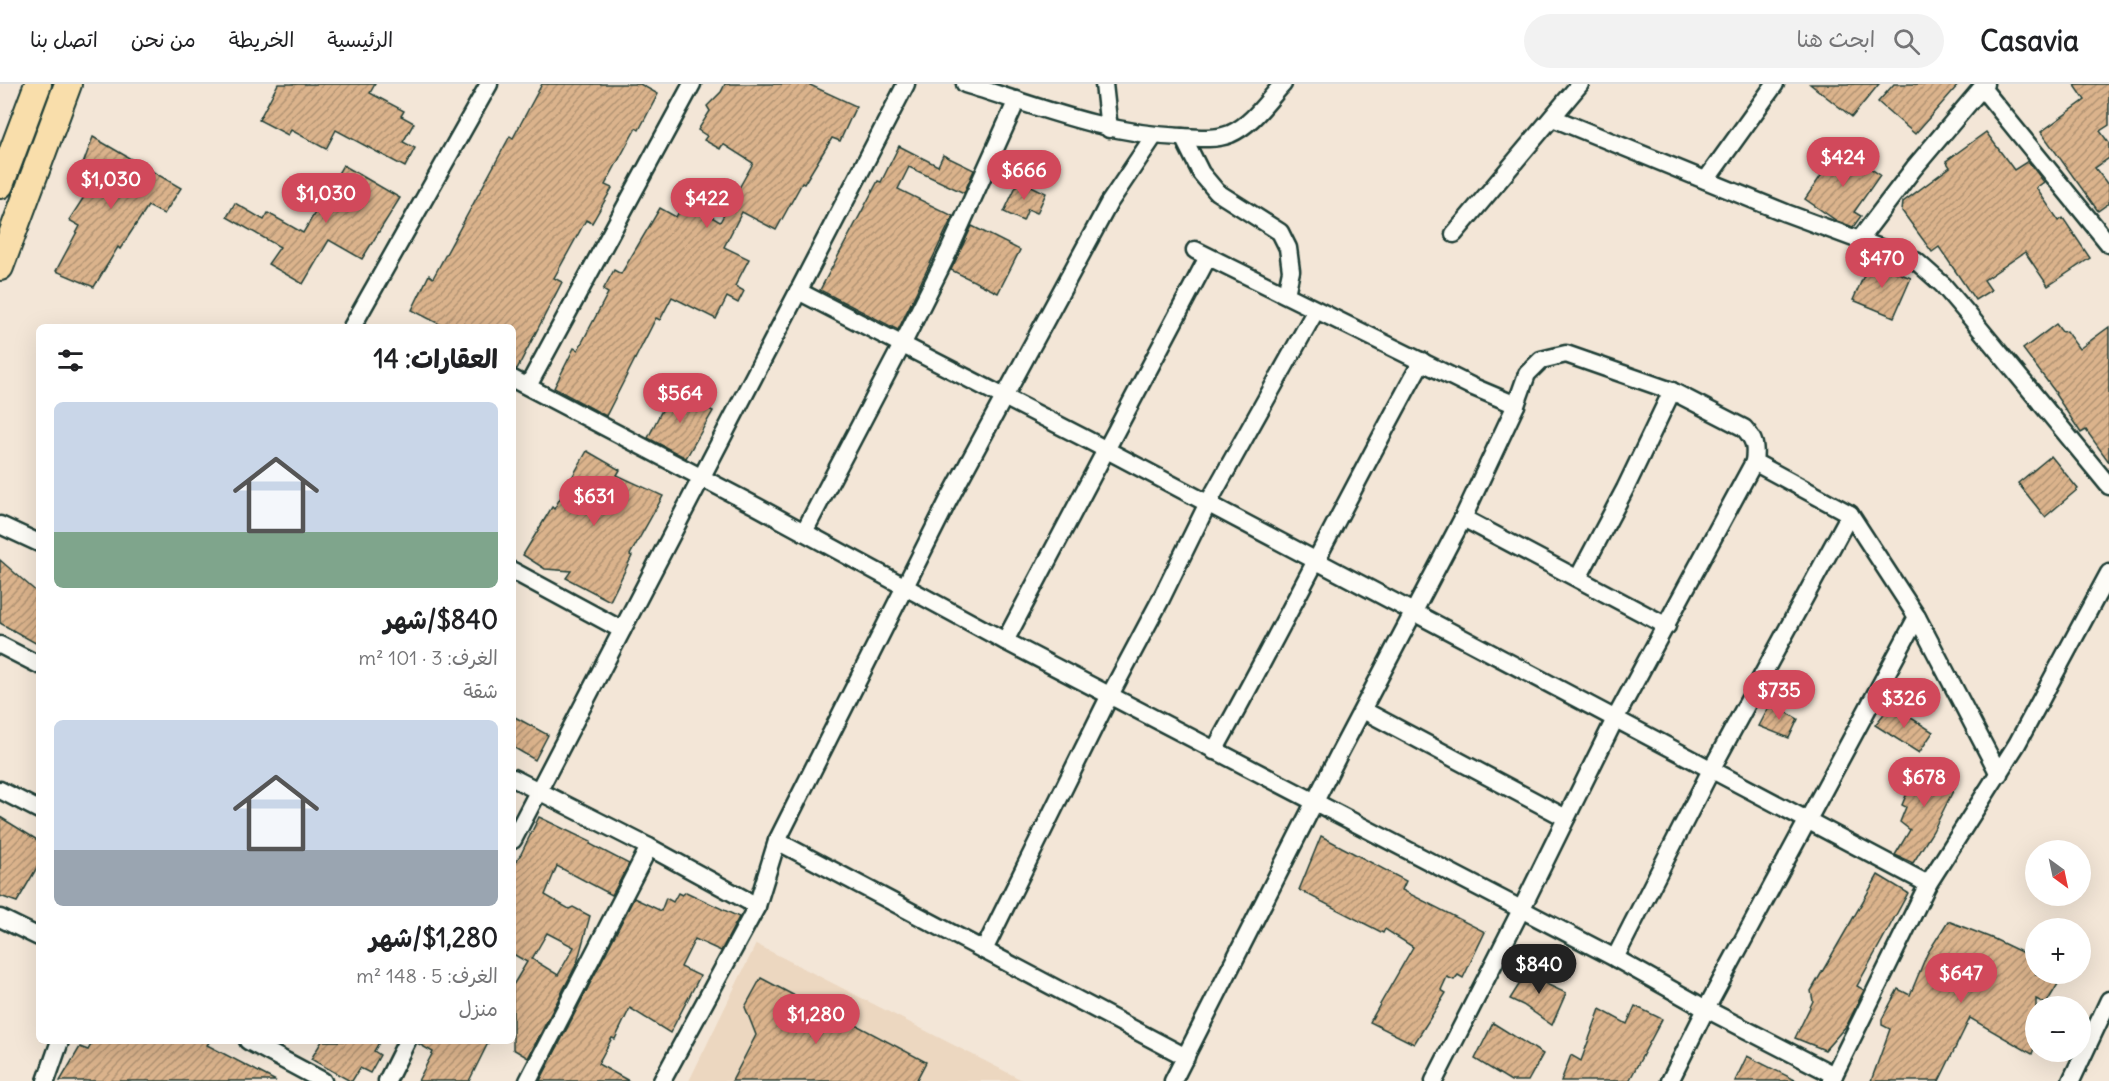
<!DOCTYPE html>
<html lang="ar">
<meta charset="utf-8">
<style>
body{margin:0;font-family:Delius,"Playpen Sans Arabic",sans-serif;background:#f2f2f2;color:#202124;direction:rtl;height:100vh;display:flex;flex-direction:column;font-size:22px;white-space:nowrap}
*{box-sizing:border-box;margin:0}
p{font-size:20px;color:#757577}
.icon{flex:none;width:33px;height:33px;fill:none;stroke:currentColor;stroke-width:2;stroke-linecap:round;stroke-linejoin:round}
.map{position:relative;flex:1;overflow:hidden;direction:ltr}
.side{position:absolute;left:36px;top:240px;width:480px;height:720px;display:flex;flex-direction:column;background:#fff;border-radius:9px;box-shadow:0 6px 24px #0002;direction:rtl}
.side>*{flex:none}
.needle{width:39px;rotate:147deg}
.buttons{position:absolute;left:2025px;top:756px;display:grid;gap:12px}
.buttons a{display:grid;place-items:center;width:66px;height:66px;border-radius:50%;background:#fff;box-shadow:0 6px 24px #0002;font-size:30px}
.price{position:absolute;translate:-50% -51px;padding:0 14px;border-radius:21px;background:#d1495b;color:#fff;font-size:20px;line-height:39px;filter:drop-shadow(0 2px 3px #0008)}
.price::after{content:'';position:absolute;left:50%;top:36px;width:18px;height:14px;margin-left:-9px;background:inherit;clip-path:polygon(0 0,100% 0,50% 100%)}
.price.current{background:#222;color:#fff}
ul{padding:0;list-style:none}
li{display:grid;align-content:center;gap:12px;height:318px;padding:0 18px}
li span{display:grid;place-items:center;height:186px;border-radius:9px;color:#555}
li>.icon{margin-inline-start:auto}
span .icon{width:108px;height:108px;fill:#fffc;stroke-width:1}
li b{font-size:26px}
h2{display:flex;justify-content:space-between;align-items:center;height:72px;padding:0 18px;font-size:26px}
header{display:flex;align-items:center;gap:36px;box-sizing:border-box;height:84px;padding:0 30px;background:#fff;border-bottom:2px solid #e0e0e0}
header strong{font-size:28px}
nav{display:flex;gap:33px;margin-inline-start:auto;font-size:21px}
.search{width:420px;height:54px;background:#f2f2f2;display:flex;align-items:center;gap:15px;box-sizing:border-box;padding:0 21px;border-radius:33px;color:#757577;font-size:22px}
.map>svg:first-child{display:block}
.built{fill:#ecd7c0}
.building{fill:url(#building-hatch);stroke:#1f3d34;stroke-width:1.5;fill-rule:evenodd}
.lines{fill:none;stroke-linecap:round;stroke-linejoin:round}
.minor-casing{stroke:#1f3d34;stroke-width:21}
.primary-casing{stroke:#1f3d34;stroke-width:30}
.minor{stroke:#fdfcf7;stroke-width:16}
.primary{stroke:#f9deab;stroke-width:26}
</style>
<header>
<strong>Casavia</strong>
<div class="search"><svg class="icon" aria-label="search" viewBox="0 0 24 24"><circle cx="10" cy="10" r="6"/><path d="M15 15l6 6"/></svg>ابحث هنا</div>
<nav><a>الرئيسية</a><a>الخريطة</a><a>من نحن</a><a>اتصل بنا</a></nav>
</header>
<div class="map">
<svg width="2109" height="997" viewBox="0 0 2109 997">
<defs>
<pattern id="building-hatch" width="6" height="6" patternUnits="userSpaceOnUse" patternTransform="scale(1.5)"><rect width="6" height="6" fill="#dbb38c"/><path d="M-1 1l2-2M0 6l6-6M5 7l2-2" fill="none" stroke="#b19373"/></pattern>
</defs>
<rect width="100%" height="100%" fill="#f3e6d7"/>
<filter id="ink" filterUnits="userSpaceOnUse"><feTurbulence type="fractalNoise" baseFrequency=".0167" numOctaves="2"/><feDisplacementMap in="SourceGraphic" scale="12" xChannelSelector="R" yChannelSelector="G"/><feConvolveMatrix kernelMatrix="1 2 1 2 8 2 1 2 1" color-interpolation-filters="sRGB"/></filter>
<g filter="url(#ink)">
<!-- built -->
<polygon class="built" points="756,860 1024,997 689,997"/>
<!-- building -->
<g class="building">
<polygon points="278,0 375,0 370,9 404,27 401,32 414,39 403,58 415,64 405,83 336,46 326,65 291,46 288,51 259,36"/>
<polygon points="542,0 640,0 658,10 639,46 636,44 605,101 612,104 592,139 586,136 554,194 562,198 517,285 513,285 513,243 445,243 412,226 429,191 433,194 510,52 513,54"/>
<polygon points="725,0 808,0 856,22 840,57 832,54 804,100 802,99 776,146 742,128 724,163 749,175 735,202 744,207 738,219 727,213 716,235 672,213 660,236 656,234 606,332 554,304 574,264 578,266 608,209 603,206 614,186 621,190 660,124 676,133 685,117 720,138 753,79 723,60 720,65 704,56 707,52 698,46 710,27 707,22 721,8"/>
<polygon points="1810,0 1879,0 1852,33"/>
<polygon points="1894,0 1959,0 1915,50 1878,18"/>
<polygon points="2074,0 2109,0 2109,41 2100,47 2109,59 2109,74 2095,84 2109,102 2109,119 2098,127 2041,48 2085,16"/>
<polygon points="1986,48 2014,86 2028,77 2044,98 2036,104 2059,137 2063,134 2090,174 2048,202 2025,168 1984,196 1991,206 1975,216 1939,163 1932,168 1902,127 1903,118 1950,83 1946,77"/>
<polygon points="93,53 181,104 164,130 148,122 120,165 118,163 94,203 56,187 80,142 69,136 95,96 80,88"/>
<polygon points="899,62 938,82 943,71 974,86 964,109 909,83 898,105 953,132 898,246 820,206 878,97 881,98"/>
<polygon points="1840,64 1880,91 1854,128 1861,132 1853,143 1837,137 1805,115"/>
<polygon points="343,81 400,114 362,175 329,156 303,200 268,180 280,163 227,133 235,119 264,136 268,129 303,149"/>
<polygon points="1019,96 1046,109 1037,129 1028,125 1023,137 1004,128"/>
<polygon points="972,142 1020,166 998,209 951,186"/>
<polygon points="1870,178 1911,194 1894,233 1853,216"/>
<polygon points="2056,240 2062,248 2066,247 2079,265 2109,243 2109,378 2086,346 2081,349 2055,310 2056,309 2023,265"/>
<polygon points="672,306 713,327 686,374 648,354"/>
<polygon points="587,367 620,386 617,391 663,412 630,471 632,472 610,517 566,494 571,487 545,485 523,471 552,423 554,425"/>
<polygon points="2051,372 2078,405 2045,433 2018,399"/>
<polygon points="0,476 39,510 39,561 0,539"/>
<polygon points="1771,619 1798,635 1789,654 1759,642"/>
<polygon points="1891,621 1933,648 1919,669 1875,641"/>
<polygon points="513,632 548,651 535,676 513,663"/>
<polygon points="1921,676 1957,699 1933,747 1913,779 1895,771 1910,746 1900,738 1906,723 1902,721"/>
<polygon points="0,733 39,757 39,780 17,818 0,812"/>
<path d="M539,733L591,758L590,760L629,780L612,811L557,782L545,811L569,825L573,823L590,832L577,879L528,974L513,965V901L527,878L513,870V782L521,770ZM547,849L574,863L558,891L532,875Z"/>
<polygon points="1321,752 1406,797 1402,806 1485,848 1463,894 1458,891 1454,896 1447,893 1441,906 1446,909 1414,960 1370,938 1413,863 1385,845 1383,849 1299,806"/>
<polygon points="1878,791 1908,809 1857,902 1864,906 1847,941 1825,966 1795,954 1813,917 1811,907"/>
<polygon points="686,808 739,833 721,867 695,855 681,883 700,892 670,949 630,924 615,955 612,954 598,980 629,997 540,997 634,814 661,827 666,814 673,818 678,809 682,811"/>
<polygon points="1948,837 1994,855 2036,875 2036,890 2064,890 2046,920 2036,915 2036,959 2032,970 1970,934 1939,997 1871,997 1890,945 1882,941 1882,935 1898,905 1910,911 1927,870"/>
<polygon points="1532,880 1547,884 1542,898 1566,909 1552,941 1523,921 1510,915"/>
<polygon points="761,894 829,930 830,927 926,978 916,997 732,997 756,951 745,923"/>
<polygon points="1635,922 1662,935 1629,997 1561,997 1571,971 1581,977 1600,925 1627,940"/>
<polygon points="1493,939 1543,970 1528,997 1511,997 1475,975"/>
<polygon points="93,957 210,957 207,961 276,997 60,997 80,963 88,966"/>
<polygon points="322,957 380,957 374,967 380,971 370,989 360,984 352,997 350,997 311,975"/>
<polygon points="417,957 489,957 469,997 418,997 433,968 417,959"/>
<polygon points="1747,972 1797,997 1735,997"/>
</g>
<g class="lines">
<!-- minor casing -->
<g class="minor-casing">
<g id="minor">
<path d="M965,0C1037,22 1105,50 1181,53C1197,54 1215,56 1230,50C1253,40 1267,17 1283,0"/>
<polyline points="1104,0 1109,45"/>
<polyline points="1982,4 2109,160"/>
<polyline points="1553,34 1786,129 1916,177 1943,201 1966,228 2109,402"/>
<polyline points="1183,53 1201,89 1217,108 1280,148 1288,164 1291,187 1286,210"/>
<polyline points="1706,96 1775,0"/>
<polyline points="1454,150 1580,0"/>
<polyline points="1859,156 1914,84 1985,0"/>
<polyline points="1195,166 1471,302 1516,321"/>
<polyline points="798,207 1084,354 1928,800"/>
<polyline points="352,243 489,0"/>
<polyline points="513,295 754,421 1005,557 1615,874 1706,925 1834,991"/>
<polyline points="528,302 692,0"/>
<polyline points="1463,434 1667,542"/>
<polyline points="0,441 39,459"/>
<polyline points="804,448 902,261 949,167 1017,16"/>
<polyline points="513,487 622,546"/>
<polyline points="1578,494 1625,405 1672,307"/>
<polyline points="1005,557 1208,173"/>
<polyline points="0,561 39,581"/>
<polyline points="1363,626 1566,734"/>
<path d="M1214,667C1286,538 1351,406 1422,277"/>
<polyline points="513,694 649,763 757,822"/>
<polyline points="0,706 39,726"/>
<polyline points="513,756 906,0"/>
<polyline points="777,757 1186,973"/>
<polyline points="0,834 39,853"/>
<polyline points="984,866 1110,611 1161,515 1207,421 1316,226"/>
<polyline points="1615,874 1711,686 1850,430"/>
<polyline points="248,957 323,997"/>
<polyline points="46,997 60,957"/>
<polyline points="387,997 407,957"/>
<polyline points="528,997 649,763"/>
<polyline points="662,997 757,822 777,757 948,417 1109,119 1154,52"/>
<path d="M1173,997L1339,670L1463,434L1516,321L1527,290L1541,276L1566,270L1672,307L1744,344C1755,356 1756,363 1754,378L1850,430L1917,533L1999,690"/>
<polyline points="1434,997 1521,826 1615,635 1754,378"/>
<polyline points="1670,997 1706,925 1917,533"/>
<polyline points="1831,997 1928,800 2017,660 2109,489"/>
<polyline points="2071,997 2109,916"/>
</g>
</g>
<!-- primary casing -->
<g class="primary-casing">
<g id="primary">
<polyline points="0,101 38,0"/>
<polyline points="0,183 68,0"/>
</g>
</g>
<!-- minor -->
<use href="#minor" class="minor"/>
<!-- primary -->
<use href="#primary" class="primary"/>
</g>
</g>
</svg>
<div class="buttons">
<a><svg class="needle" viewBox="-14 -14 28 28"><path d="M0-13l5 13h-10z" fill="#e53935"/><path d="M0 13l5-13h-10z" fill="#757577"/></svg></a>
<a>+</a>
<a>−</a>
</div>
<b class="price" style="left:1843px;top:104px">$424</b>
<b class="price" style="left:1024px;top:117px">$666</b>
<b class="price" style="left:111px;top:126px">$1,030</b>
<b class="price" style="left:326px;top:140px">$1,030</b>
<b class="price" style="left:707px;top:145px">$422</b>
<b class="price" style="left:1882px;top:205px">$470</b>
<b class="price" style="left:680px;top:340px">$564</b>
<b class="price" style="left:594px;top:443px">$631</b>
<b class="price" style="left:1779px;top:637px">$735</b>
<b class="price" style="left:1904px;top:645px">$326</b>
<b class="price" style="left:1924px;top:724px">$678</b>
<b class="price current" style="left:1539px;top:911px">$840</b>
<b class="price" style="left:1961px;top:920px">$647</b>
<b class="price" style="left:816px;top:961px">$1,280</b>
<section class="side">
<h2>العقارات: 14<svg class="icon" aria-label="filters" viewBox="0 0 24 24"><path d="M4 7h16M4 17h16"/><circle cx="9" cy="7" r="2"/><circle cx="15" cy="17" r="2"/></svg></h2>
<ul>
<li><span style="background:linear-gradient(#c9d6e8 70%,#7fa58c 0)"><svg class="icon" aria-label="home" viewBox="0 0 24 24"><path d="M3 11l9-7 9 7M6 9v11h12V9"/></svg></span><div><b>$840/شهر</b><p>الغرف: 3 · 101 m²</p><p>شقة</p></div></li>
<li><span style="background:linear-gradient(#c9d6e8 70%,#9aa5b1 0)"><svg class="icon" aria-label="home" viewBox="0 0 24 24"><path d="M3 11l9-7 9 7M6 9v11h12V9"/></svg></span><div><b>$1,280/شهر</b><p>الغرف: 5 · 148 m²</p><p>منزل</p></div></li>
</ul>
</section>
</div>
